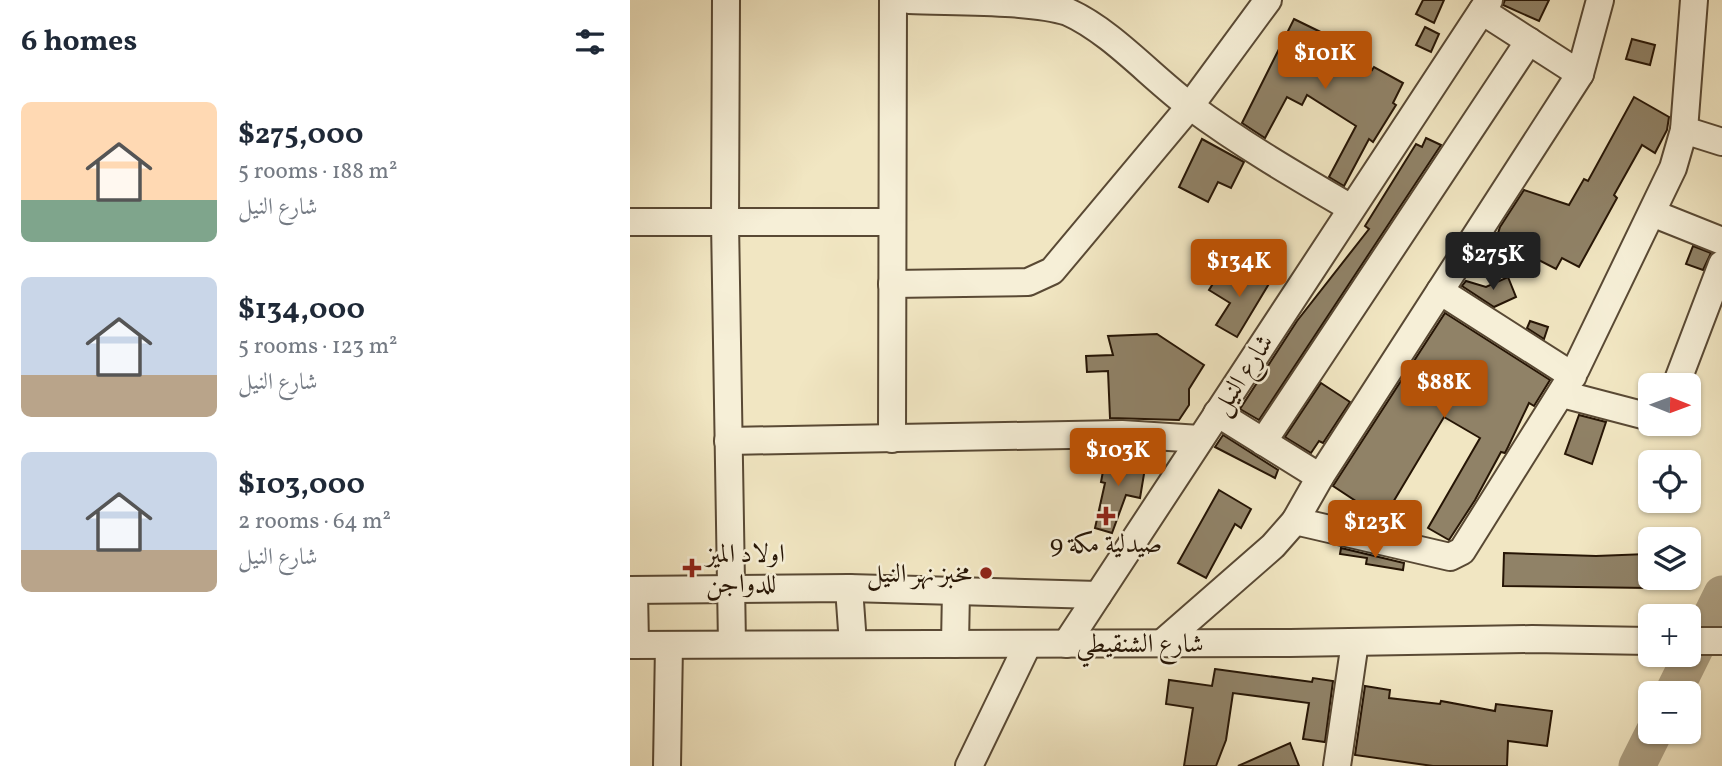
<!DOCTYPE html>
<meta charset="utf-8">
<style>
body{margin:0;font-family:Vollkorn,Amiri,serif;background:#f6f6f7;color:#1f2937;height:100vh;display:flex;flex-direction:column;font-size:26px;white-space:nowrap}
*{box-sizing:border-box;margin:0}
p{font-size:23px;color:#747a83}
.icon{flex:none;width:38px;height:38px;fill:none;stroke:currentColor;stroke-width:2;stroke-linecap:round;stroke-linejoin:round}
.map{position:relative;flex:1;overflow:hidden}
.drawer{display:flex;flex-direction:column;background:#fff;width:630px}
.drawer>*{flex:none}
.needle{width:46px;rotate:91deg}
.fabs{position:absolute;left:1008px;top:373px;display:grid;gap:14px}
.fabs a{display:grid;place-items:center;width:63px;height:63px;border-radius:10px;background:#fff;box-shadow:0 2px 5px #0004;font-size:35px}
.price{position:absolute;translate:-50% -60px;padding:0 16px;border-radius:7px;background:#b45309;color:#fff;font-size:23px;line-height:46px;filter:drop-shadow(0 2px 4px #0008)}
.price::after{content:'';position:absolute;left:50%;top:42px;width:21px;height:16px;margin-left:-10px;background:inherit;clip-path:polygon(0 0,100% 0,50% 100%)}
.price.active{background:#222;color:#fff}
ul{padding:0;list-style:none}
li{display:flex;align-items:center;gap:21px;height:175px;padding:0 21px}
li span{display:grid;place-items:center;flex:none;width:196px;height:140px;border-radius:10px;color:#555}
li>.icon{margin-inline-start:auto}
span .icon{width:84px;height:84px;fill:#fffc;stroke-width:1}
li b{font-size:30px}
h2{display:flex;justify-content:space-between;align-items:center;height:84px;padding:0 21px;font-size:30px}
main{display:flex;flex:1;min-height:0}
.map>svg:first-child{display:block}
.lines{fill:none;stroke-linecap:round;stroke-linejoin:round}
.river{stroke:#ac9f82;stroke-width:37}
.building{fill:#908267;stroke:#261505;stroke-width:2}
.minor-casing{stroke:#594934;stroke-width:30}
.minor{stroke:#f6efd7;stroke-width:26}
.poi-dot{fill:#8f2418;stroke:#f6efd7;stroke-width:2.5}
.labels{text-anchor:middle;stroke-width:5;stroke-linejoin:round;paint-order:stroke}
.street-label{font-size:26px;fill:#261505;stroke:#f6efd7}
.poi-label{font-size:26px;fill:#261505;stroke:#f6efd7}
</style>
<main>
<section class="drawer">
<h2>6 homes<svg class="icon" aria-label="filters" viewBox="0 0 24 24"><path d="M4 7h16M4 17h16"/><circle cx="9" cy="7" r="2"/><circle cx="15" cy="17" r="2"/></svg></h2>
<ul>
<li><span style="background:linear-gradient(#ffd9b3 70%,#7fa58c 0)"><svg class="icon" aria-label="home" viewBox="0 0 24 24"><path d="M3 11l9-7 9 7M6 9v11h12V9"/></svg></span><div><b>$275,000</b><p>5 rooms · 188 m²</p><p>شارع النيل</p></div></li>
<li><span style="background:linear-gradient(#c9d6e8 70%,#b9a48a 0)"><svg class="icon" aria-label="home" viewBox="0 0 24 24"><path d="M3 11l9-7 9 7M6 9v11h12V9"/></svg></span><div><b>$134,000</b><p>5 rooms · 123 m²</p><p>شارع النيل</p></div></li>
<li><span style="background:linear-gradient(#c9d6e8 70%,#b9a48a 0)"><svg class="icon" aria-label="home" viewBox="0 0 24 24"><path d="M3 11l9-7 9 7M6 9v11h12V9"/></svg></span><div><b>$103,000</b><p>2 rooms · 64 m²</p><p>شارع النيل</p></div></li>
</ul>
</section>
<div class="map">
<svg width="1092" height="766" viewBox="0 0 1092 766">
<rect width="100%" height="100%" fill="#f1e6c2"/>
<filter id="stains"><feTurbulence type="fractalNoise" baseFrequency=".00286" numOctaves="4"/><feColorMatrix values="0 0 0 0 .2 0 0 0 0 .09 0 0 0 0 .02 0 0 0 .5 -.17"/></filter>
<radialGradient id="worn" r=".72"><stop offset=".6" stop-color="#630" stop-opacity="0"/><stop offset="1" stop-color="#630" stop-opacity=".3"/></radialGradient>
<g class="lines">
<!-- river -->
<g class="river">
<polyline points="1043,693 1092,594"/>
<polyline points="1007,766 1024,732"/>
</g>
</g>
<!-- building -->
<g class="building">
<polygon points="793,0 814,0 804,23 786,14"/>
<polygon points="875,0 919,0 909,21 873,5"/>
<polygon points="664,19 705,39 702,44 742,70 744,67 773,83 763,103 766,105 743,142 739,139 714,186 699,177 726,126 677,95 672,105 657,97 635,138 612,123"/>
<polygon points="795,27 809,34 801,52 786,45"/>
<polygon points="1002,39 1025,45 1020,65 996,59"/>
<polygon points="1004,97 1039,117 1037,130 1025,153 1012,145 984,195 987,198 949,267 932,258 926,269 901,256 898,268 861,255 870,227 894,190 939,205 954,179 958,181"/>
<polygon points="796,138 811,145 629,420 610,409 667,321 739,229 735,226 786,144 792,147"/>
<polygon points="572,139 614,162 601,188 588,182 578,202 549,187"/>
<polygon points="1063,246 1081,253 1073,270 1056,264"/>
<polygon points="615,267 640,282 607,337 586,325 600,303 579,290 589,274 605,283"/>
<polygon points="878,277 886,297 864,307 832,286 836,281 856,287"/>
<polygon points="815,313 920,380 904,406 899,403 878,447 875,453 871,452 845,500 819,540 798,528 850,438 814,417 753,519 703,486"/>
<polygon points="900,321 918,327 914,339 897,328"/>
<polygon points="527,334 574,365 559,389 559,405 549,420 480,418 478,371 457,372 456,356 483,355 478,336"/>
<polygon points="691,383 720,402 693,443 689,441 681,453 655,437"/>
<polygon points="949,415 976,422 962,464 935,454"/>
<polygon points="593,435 648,470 645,478 585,447"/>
<polygon points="476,455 516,462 510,498 496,495 482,533 465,528 475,483 471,482"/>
<polygon points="589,490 621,509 611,528 605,524 576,578 548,563"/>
<polygon points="711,548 774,563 773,570 736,564 737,558 710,554"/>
<polygon points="874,553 966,556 1017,554 1018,588 873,586"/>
<polygon points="585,669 682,682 683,678 703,681 695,742 673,739 679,703 603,693 596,740 586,766 554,766 563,708 536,704 539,680 582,686"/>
<polygon points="735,686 760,690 759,698 810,704 811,701 865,711 866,704 922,711 917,746 878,741 877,766 803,766 725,755"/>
<polygon points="660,743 669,766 608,766"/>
</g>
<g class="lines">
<!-- minor casing -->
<g class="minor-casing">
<g id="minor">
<polyline points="96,0 95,222 102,644"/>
<path d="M279,0C322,2 401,0 438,12C481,31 522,78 560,106C611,144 666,176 721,208"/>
<polyline points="852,11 950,74"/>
<polyline points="1054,130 1092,142"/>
<polyline points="1022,213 1092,241"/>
<polyline points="0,222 262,222"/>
<polyline points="262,284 398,282 422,271 560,106 638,0"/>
<polyline points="810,291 943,376"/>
<polyline points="1046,385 1092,264"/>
<polyline points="932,394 1020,417"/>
<polyline points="587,413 690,477"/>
<polyline points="262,439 263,0"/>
<polyline points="98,441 492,434 570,439"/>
<polyline points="633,442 899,41"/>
<polyline points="665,521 820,557 832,551 946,369 1043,168 1054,130 1064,0"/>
<polyline points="219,588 468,595"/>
<polyline points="0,590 219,588 223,644"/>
<polyline points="4,590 5,645"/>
<polyline points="1059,641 1092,641"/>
<polyline points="532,643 643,546 665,521 690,477 950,74 970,0"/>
<polyline points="325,644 326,590"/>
<polyline points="436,644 859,0"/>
<polyline points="0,645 660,643 902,639 1020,641"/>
<polyline points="37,766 39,645"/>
<polyline points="339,766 398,644"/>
<polyline points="707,766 725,642"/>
</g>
</g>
<!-- minor -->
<use href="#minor" class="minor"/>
</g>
<!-- markers -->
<g class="poi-dot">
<path d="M472.5 505.5h7v7h7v7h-7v7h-7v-7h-7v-7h7z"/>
<path d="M58.5 557.5h7v7h7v7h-7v7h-7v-7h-7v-7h7z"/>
<circle cx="356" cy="573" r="7"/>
</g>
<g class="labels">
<!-- street labels -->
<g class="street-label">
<text transform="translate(612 374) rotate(-57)" y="9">شارع النيل</text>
<text x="510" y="652">شارع الشنقيطي</text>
</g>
<!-- poi labels -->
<g class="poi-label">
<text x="476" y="552">صيدلية مكة 9</text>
<text x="76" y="562" text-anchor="start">اولاد الميز<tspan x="76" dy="30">للدواجن</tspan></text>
<text x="342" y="582" text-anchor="end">مخبز نهر النيل</text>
</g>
</g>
<rect width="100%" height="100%" filter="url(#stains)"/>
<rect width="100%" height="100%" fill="url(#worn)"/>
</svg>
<div class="fabs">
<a><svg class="needle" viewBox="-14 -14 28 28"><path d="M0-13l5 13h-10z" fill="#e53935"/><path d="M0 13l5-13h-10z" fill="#747a83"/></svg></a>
<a><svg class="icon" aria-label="locate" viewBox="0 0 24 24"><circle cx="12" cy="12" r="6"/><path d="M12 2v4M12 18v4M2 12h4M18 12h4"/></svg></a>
<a><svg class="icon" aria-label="layers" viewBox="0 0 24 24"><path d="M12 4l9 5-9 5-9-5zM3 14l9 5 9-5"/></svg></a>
<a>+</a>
<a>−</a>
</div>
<b class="price" style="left:695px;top:91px">$101K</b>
<b class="price active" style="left:863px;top:292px">$275K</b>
<b class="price" style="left:609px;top:299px">$134K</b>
<b class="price" style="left:814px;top:420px">$88K</b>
<b class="price" style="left:488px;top:488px">$103K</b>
<b class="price" style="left:745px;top:560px">$123K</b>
</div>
</main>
